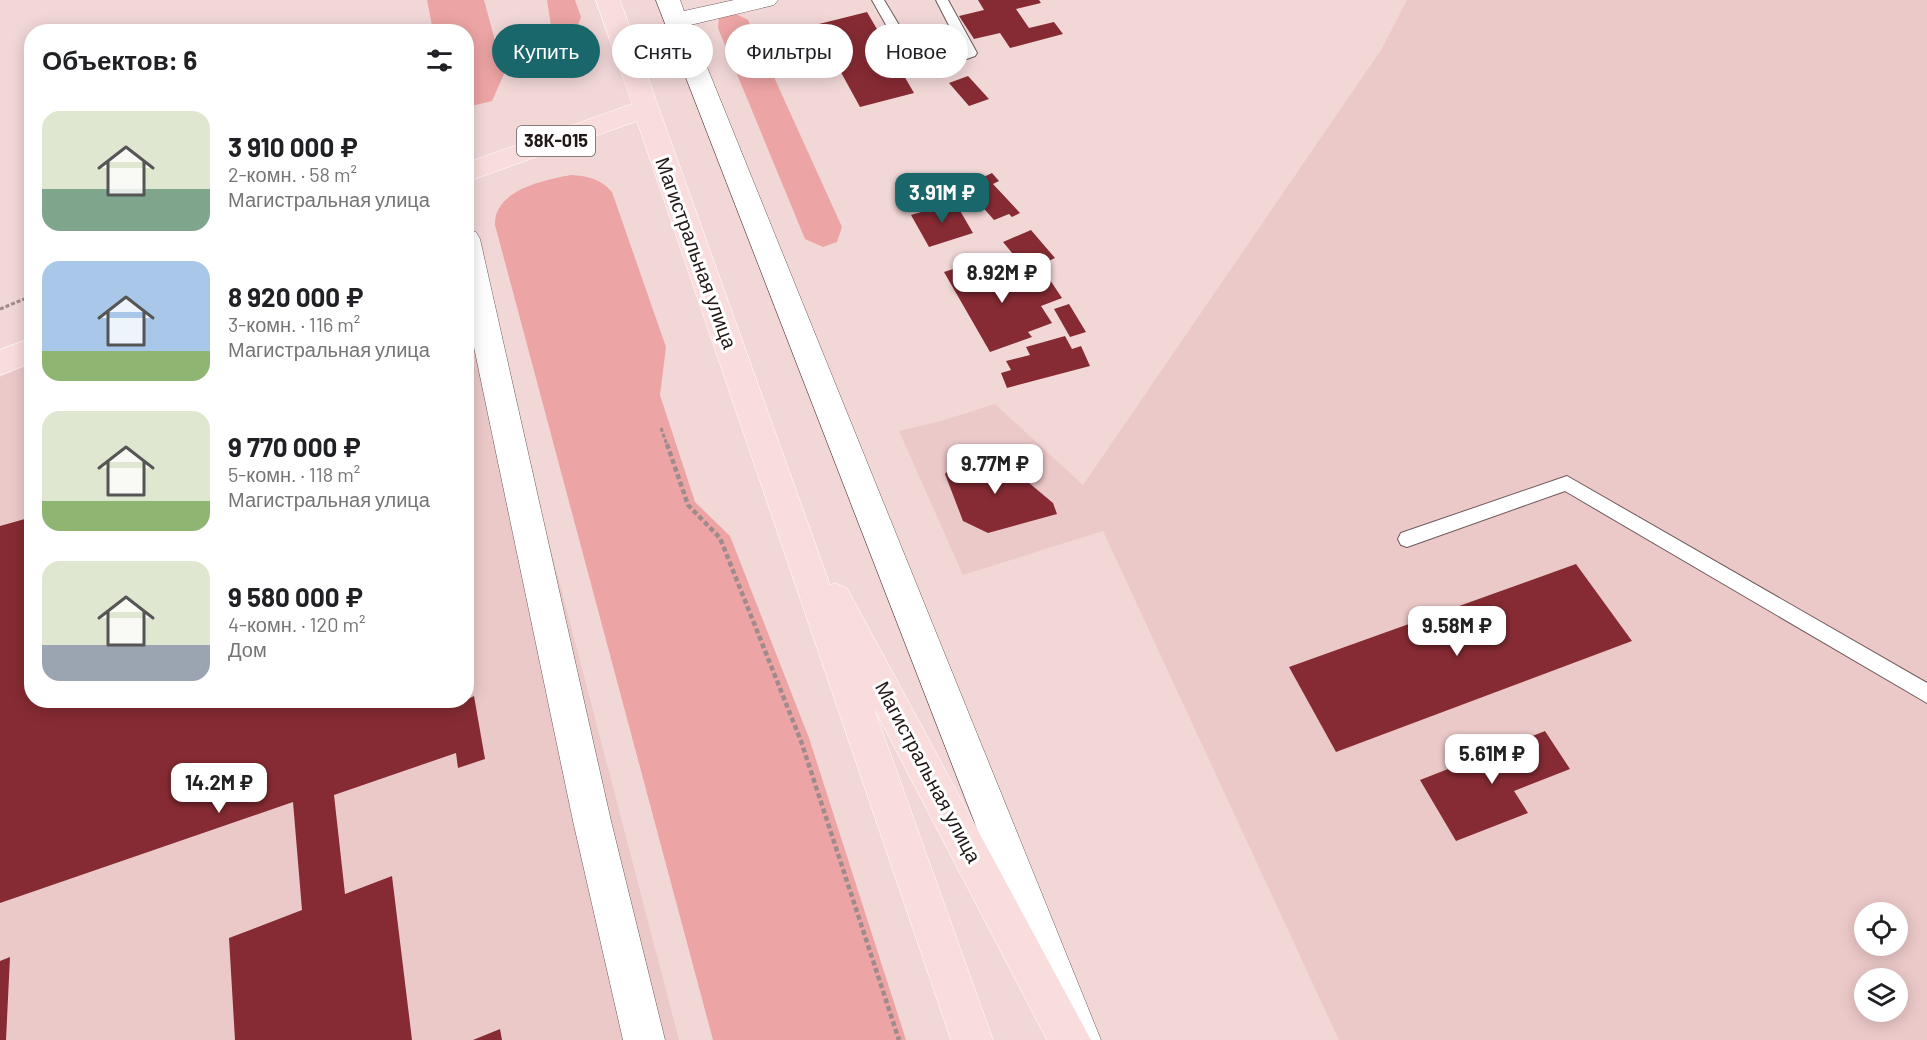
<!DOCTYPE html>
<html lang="ru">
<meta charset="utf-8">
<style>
body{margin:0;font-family:Barlow,sans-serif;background:#f2f2f2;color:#202124;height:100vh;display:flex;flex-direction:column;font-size:22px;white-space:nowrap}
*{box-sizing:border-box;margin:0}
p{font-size:20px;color:#757577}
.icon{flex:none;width:33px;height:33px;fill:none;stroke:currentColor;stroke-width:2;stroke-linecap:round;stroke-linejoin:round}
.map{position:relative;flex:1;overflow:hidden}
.sheet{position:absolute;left:24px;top:24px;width:450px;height:684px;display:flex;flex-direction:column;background:#fff;border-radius:24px;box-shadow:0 3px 15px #0003}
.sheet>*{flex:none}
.hud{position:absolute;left:492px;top:24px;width:570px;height:54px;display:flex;gap:12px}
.fabs{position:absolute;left:1854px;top:902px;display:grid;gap:12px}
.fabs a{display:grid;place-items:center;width:54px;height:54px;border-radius:50%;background:#fff;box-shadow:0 3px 15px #0003;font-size:30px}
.price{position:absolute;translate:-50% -51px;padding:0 14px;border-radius:12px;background:#fff;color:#222;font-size:20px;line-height:39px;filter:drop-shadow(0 2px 3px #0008)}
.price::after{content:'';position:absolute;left:50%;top:36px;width:18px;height:14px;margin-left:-9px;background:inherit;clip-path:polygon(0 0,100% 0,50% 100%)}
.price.current{background:#19676a;color:#fff}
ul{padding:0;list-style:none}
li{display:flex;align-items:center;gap:18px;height:150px;padding:0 18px}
li span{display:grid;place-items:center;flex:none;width:168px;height:120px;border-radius:18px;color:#555}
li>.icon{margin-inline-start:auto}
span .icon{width:72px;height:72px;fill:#fffc;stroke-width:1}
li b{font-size:26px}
h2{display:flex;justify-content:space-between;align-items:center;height:72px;padding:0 18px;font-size:26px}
.chip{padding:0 21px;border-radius:27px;background:#fff;box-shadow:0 3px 15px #0003;font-size:21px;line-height:54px}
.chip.current{background:#19676a;color:#fff}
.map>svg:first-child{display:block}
.built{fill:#ecc9c9;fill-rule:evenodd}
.green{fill:#eda4a4}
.building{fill:#862b33}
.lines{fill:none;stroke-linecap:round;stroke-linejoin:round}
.service-casing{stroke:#6f5959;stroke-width:2}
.minor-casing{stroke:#6f5959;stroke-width:1}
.primary-casing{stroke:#fff;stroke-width:1}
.path-far1{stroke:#9f8b8b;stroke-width:3;stroke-dasharray:4 2;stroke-linecap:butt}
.path{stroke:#9f8b8b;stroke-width:4.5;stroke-dasharray:5 3;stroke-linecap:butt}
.service{fill:#fff;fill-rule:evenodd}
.minor{fill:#fff;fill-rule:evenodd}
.primary{fill:#f9dcdc;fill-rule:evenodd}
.labels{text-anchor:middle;stroke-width:6;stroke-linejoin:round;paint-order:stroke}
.shield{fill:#fff;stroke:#645d5d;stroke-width:1.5}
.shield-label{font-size:18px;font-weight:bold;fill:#211717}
.street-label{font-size:20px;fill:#211717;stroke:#fff}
</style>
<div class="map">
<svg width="1927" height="1040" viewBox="0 0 1927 1040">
<rect width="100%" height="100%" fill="#f2d7d7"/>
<!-- built -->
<g class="built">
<path d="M1407,0H1927V1040H1339L1103,531L963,575L899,431L941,421L995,404L1083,485L1381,50ZM1864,912H1898V945H1864ZM1864,978H1898V1011H1864Z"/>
<polygon points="467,228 679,1040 0,1040 0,377 31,363 32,700 466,700"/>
</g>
<!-- green -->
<g class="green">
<polygon points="427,0 484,0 504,74 492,101 467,107 466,32 433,31"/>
<polygon points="547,0 575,0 581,17 568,52 554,45"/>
<polygon points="734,13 748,20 842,227 837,242 823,247 805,239 718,28 719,16"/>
<path d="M571,175C588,176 601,179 612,192L666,347L660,395L695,502L730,536L809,738L906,1040H713L495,225C494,190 544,180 571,175Z"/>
</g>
<!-- building -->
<g class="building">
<polygon points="978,0 1039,0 1041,3 1016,9 1029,28 1054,22 1063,34 1010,48 1000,33 974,39 959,16 984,10"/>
<polygon points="867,12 914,93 860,107 815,25"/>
<polygon points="968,76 989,99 969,106 949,83"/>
<polygon points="992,173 999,181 993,184 1020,213 1012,217 1009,214 994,220 964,186"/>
<polygon points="955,202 973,233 929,247 911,215"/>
<polygon points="1031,230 1055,258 1027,271 1003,242"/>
<polygon points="984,259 1002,289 1046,274 1062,298 1041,306 1052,323 1028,332 1032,337 990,352 944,272"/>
<polygon points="1069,304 1086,332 1070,337 1054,309"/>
<polygon points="1065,336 1072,349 1081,346 1090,366 1007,388 1001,373 1011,370 1006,361 1030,355 1026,347"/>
<polygon points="966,450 989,464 1003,461 1053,503 1057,514 988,533 963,521 945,474"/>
<polygon points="32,517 32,700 466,700 474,696 485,759 458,768 456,753 334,795 345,894 392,876 412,1040 235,1040 229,938 302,910 293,802 0,903 0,526"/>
<polygon points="1576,564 1632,641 1336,752 1289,667"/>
<polygon points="1545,731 1570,769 1514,791 1528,813 1456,841 1420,780"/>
<polygon points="10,957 6,1040 0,1040 0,961"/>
<polygon points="500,1029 502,1040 473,1040"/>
</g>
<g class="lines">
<!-- service casing -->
<g class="service-casing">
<g id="service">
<polygon points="872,0 884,0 917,55 940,59 962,51 936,0 948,0 977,53 975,56 941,68 907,62"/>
<polygon points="1567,476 1927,683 1927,703 1565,491 1407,547 1401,545 1398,539 1401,533"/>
</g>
</g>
<!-- minor casing -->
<g class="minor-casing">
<g id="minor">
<polygon points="656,0 680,0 684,11 734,0 778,0 774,5 690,25 1101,1040 1059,1040"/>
<polygon points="466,229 476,232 480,239 611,821 665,1040 623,1040 573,821 466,309"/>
</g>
</g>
<!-- primary casing -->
<g class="primary-casing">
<g id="primary">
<polygon points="596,0 620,0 830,585 835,583 847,588 1091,1040 1047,1040 874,708 993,1040 951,1040 637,121 466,182 466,163 632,104"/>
<polygon points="32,338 32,363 0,375 0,350"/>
</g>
</g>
<!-- path-far1 -->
<g class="path-far1">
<polyline points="0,309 32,296"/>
<polyline points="661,428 667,445"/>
</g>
<!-- path -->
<polyline class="path" points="667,444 688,505 720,538 801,741 899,1040"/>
<!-- service -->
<use href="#service" class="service"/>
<!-- minor -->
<use href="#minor" class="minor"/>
<!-- primary -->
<use href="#primary" class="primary"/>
</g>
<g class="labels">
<!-- shield labels -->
<rect class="shield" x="517" y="126" width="78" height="30" rx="4.5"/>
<g class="shield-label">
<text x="556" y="147">38К-015</text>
</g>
<!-- street labels -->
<g class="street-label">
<text transform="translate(696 253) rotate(70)" y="7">Магистральная улица</text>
<text transform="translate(928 772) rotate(62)" y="7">Магистральная улица</text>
</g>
</g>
</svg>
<div class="fabs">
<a><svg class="icon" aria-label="locate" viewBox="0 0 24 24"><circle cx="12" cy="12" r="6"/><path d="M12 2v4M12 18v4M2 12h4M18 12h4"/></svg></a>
<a><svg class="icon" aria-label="layers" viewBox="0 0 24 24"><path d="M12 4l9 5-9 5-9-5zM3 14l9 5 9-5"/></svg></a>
</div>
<b class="price current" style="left:942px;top:224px">3.91M ₽</b>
<b class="price" style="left:1002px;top:304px">8.92M ₽</b>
<b class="price" style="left:995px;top:495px">9.77M ₽</b>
<b class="price" style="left:1457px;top:657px">9.58M ₽</b>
<b class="price" style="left:1492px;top:785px">5.61M ₽</b>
<b class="price" style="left:219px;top:814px">14.2M ₽</b>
<div class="hud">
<a class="chip current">Купить</a>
<a class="chip">Снять</a>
<a class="chip">Фильтры</a>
<a class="chip">Новое</a>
</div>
<section class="sheet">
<h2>Объектов: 6<svg class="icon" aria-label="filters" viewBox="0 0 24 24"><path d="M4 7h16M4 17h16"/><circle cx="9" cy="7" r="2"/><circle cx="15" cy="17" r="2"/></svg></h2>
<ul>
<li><span style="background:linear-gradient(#dfe7d0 65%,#7fa58c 0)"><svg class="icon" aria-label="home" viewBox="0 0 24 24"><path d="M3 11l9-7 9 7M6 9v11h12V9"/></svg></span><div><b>3 910 000 ₽</b><p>2-комн. · 58 m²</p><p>Магистральная улица</p></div></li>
<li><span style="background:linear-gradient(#a9c7e8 75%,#8fb573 0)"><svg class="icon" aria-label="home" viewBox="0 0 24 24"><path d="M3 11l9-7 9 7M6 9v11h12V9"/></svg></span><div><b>8 920 000 ₽</b><p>3-комн. · 116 m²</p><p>Магистральная улица</p></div></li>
<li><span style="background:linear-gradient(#dfe7d0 75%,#8fb573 0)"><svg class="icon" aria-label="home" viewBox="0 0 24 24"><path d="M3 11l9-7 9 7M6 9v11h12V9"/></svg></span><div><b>9 770 000 ₽</b><p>5-комн. · 118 m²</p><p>Магистральная улица</p></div></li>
<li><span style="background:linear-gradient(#dfe7d0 70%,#9aa5b1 0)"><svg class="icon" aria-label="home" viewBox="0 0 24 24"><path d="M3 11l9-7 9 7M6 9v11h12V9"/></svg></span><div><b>9 580 000 ₽</b><p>4-комн. · 120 m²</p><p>Дом</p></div></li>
</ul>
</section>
</div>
